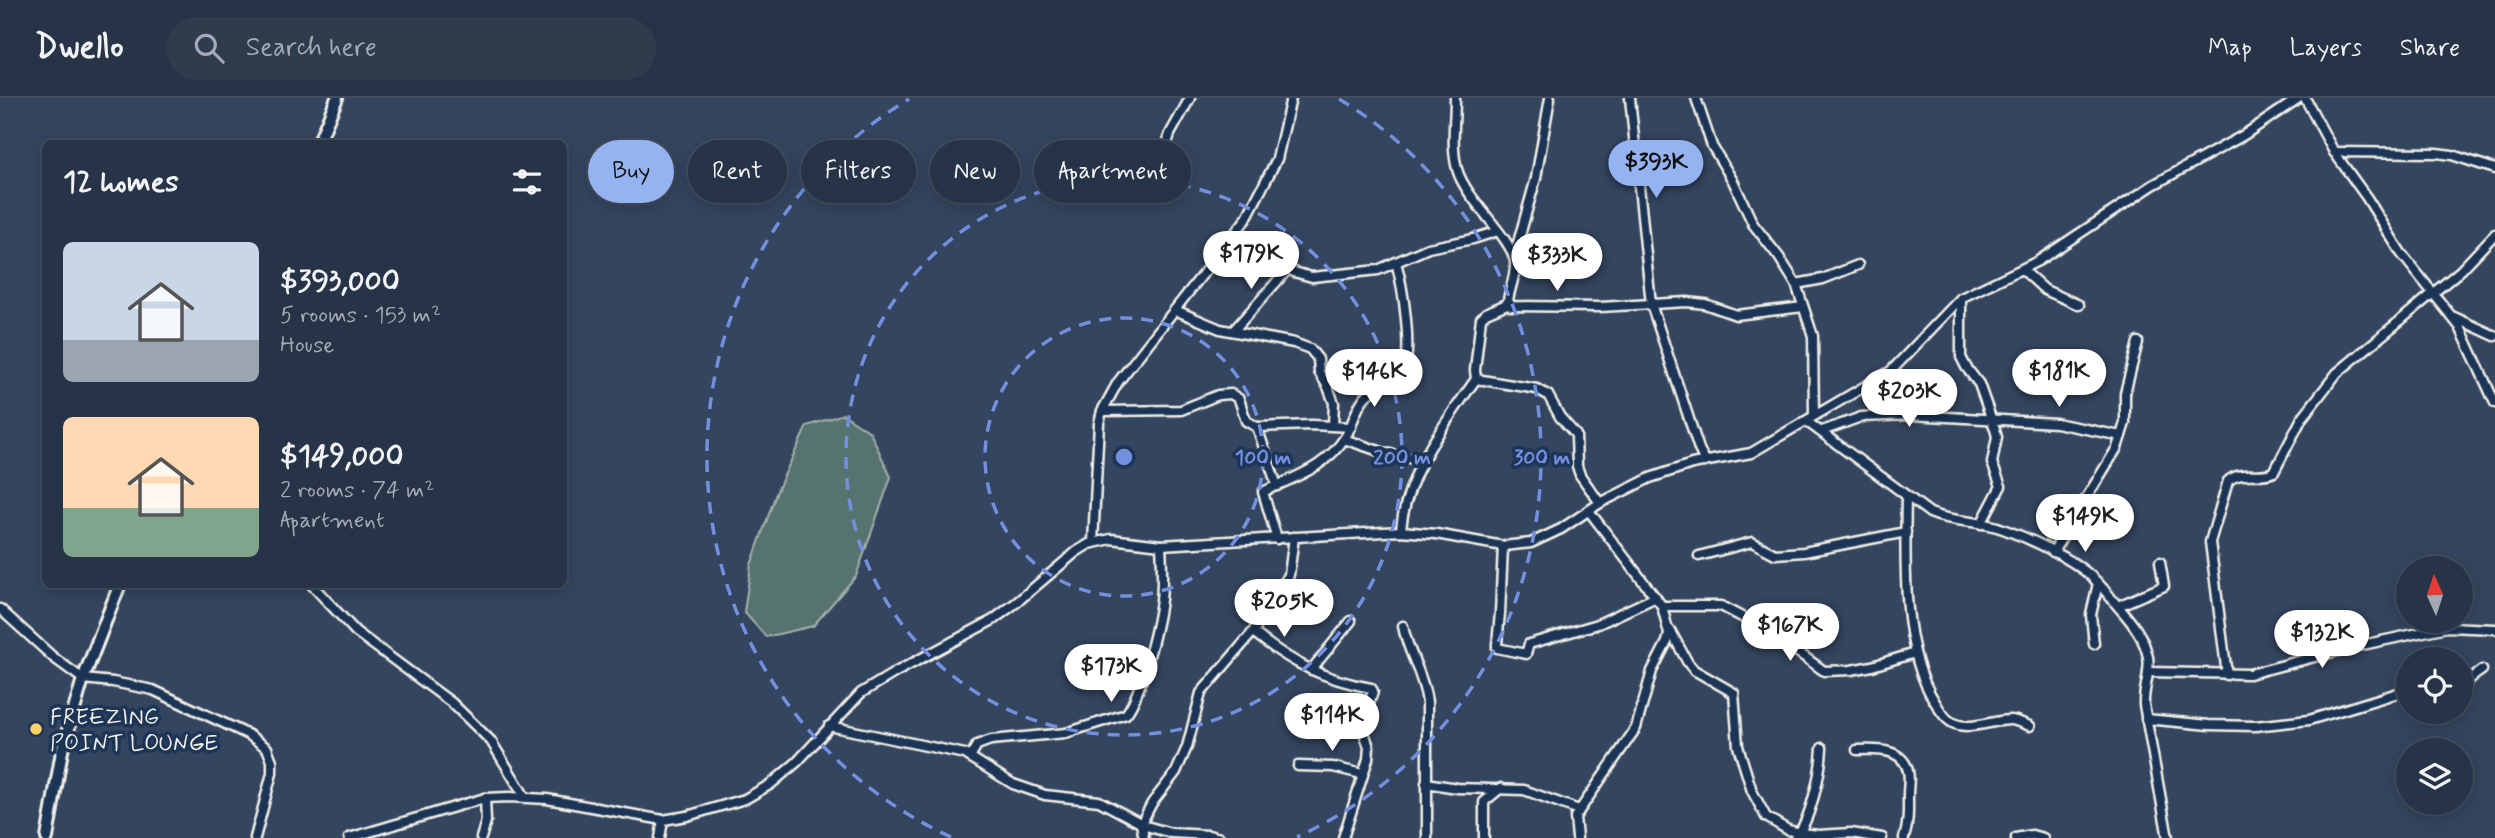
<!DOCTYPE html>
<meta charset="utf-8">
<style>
body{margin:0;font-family:Mynerve,sans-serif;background:#2f3c4e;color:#f1f3f6;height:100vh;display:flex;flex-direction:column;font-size:26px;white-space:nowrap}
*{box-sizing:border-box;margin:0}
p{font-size:23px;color:#a4aab4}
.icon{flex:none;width:38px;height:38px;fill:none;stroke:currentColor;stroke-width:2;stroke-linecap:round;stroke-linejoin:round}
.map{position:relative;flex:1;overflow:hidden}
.drawer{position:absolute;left:42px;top:42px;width:525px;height:448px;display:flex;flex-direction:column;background:#273447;border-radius:10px;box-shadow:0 4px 18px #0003,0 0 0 2px #434f60}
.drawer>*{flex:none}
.guide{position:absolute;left:588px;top:42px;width:665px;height:63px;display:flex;gap:14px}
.needle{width:46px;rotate:357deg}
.controls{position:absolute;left:2396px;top:458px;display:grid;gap:14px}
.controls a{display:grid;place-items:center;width:77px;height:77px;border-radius:50%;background:#273447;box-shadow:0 4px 18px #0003,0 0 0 2px #434f60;font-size:35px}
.price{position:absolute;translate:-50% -60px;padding:0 16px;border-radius:24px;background:#fff;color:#222;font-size:23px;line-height:46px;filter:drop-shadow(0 2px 4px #0008)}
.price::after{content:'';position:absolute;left:50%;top:42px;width:21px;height:16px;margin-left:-10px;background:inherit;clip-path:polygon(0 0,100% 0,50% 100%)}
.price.current{background:#95b2f1;color:#111}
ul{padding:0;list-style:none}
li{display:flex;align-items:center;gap:21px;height:175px;padding:0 21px}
li span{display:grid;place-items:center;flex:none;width:196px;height:140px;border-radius:10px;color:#555}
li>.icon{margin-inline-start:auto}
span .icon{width:84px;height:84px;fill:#fffc;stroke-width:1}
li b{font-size:30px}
h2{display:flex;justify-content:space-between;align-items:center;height:84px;padding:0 21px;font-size:30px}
.chip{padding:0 24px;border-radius:32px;background:#273447;box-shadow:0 4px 18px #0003,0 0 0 2px #434f60;font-size:24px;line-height:63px}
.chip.current{background:#95b2f1;color:#111}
header{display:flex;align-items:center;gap:42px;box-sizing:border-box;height:98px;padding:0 35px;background:#273447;border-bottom:2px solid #434f60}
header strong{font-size:33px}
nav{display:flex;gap:38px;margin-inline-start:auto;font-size:24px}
.search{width:490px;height:63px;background:#2f3c4e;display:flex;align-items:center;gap:18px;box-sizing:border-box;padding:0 24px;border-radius:38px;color:#a4aab4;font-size:26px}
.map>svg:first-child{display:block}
.green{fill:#577370;stroke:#a6b2ac;stroke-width:2}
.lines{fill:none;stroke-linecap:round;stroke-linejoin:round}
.street-casing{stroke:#f4f1e8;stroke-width:13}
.secondary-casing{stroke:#f4f1e8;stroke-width:16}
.street{stroke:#1d3557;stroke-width:8}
.secondary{stroke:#1d3557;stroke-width:10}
.ring{fill:none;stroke:#738fde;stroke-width:3.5;stroke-dasharray:12 9}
.poi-dot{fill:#ffd166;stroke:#1d3557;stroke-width:2.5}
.labels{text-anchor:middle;stroke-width:7;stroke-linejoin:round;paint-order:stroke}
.poi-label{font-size:23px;fill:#f4f1e8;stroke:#1d3557;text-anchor:start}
.centre{fill:#738fde;stroke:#1d3557;stroke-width:3.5}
.ring-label{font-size:21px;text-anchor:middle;font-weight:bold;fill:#738fde;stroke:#1d3557;stroke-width:7;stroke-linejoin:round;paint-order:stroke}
</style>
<header>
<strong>Dwello</strong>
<div class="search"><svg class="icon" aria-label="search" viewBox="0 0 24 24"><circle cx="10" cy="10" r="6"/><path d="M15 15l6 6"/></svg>Search here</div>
<nav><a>Map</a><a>Layers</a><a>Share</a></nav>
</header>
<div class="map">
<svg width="2495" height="740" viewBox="0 0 2495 740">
<rect width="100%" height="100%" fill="#34455f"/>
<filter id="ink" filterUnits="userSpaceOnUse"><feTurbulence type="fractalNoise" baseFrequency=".0143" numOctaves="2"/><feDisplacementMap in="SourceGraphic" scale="14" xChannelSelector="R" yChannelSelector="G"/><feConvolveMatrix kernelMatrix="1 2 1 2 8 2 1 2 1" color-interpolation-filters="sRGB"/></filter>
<g filter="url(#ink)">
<!-- green -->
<polygon class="green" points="843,316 870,334 891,379 856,478 813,528 766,539 744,514 751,467 777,393 807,328"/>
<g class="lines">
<!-- street casing -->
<g class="street-casing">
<g id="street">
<path d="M1455,0C1455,23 1451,49 1457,71C1465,101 1513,141 1515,164C1516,177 1510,190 1508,202L1511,208L1600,209L1687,204L1705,206L1736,217L1803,209"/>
<polyline points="1630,0 1651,206 1699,351 1705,364"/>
<polyline points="1696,0 1712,48 1733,83 1753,126 1779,159 1796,186 1813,238 1814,316"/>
<polyline points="2305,0 2334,54 2367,100 2401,155 2460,229 2495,305"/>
<polyline points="2334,54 2436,55 2452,57 2495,71"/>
<polyline points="1158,76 1170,36 1190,0"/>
<polyline points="1236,137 1262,150 1294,174 1312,179 1378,172 1428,150 1473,141 1498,133"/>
<polyline points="1514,159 1536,80 1550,0"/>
<polyline points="2023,172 2045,192 2079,207"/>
<polyline points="1796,186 1823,181 1858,167"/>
<polyline points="1961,200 1961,259 1966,269 1979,286 1995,331 1997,339 1992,365 2001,388 1981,426"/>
<polyline points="1175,212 1220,231 1294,245 1310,251 1318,261 1319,274 1328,289 1334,305 1333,327"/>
<polyline points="2454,219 2495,238"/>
<polyline points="1233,233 1288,171"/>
<polyline points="1476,281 1537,291 1548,297 1560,319 1576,337 1577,368 1580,377 1600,405"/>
<polyline points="1102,313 1181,312 1218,297 1231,296 1239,301 1246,323 1257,329 1312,327 1351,329"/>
<path d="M1806,323L1930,415C1953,425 1980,422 2003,431C2031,441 2072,460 2093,480C2104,490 2112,502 2122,513C2134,527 2144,540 2148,559C2151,575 2143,590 2144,607L2168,740"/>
<polyline points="1257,329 1277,388"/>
<polyline points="1822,333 1861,319 1911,317 2056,325 2121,338"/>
<polyline points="1344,341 1382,354 1422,363"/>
<path d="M1906,399C1905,460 1901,551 1935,604C1939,611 1944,620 1951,624C1969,634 1992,622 2010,622C2016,622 2024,626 2030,628"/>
<path d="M1401,433C1405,376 1444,327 1476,281L1475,272L1481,220L1486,215L1509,205"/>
<path d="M1294,439L1289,477L1253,534C1291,565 1323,581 1371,590L1373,593L1362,628L1369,649L1368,661L1343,740"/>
<path d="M1277,441L1263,394C1296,378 1325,371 1346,338C1353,326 1356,309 1365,299C1374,288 1391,287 1401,276C1415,259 1402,185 1396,164"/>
<polyline points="1093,445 1099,325 1102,313 1118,284 1246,121 1277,61 1291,0"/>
<polyline points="1503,448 1500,515 1497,546 1497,550 1526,556 1529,546 1598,526 1656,499"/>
<polyline points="2053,454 2117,350 2125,325 2125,295 2138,244"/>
<polyline points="1699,458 1752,444 1775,456 1804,454 1906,434"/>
<polyline points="311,486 356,534 452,605 491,643 525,699"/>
<polyline points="1662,508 1721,508 1770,534 1824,573 1851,572 1872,568 1915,555"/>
<polyline points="2118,508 2164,488 2160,464"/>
<polyline points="0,511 54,560 83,581 113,584 153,592 249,637 267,650 272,663 272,675 255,740"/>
<path d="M1403,528C1408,556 1423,574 1427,604V740"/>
<polyline points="1670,532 1688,565 1694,572 1734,595 1738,648 1752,693 1766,719 1788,732 1800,735 1819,737 1851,735 1882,740"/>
<polyline points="2094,546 2091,517 2098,485"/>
<polyline points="1311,572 1351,523"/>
<polyline points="2148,574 2249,576 2353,549 2447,529 2495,531"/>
<path d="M2227,577L2210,444L2228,383C2242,371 2259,381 2274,374L2302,320L2337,275L2461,172L2495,136"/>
<polyline points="2460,583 2468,582 2482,572"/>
<polyline points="2146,621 2209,627 2255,628 2309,622 2408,592"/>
<polyline points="829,628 965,656 1013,686 1045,697 1099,703 1146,728 1171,735 1208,737 1220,740"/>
<path d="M1857,652C1876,651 1903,650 1908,673C1910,680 1908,689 1908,696C1908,711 1909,725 1904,740"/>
<path d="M970,659L977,647L991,642L1066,635L1126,616C1141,598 1158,527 1161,502C1163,484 1162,465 1161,447"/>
<polyline points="1298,668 1333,669 1362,676"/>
<polyline points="1426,685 1457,690 1524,692 1579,712"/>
<polyline points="349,740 485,700 509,699 547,701 663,722 687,718 745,701 771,686 797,664 861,595 896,574 993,522 1017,504 1076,454 1089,446 1111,441 1161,447 1401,433 1436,436 1503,448 1531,445 1561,431 1600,405 1650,380 1692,366 1751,355 1891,273 1961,200 2038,163 2153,87 2244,37 2299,0"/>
<polyline points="481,740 486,723 485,700"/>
<polyline points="660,740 663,722"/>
<polyline points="1144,740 1141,726 1152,705 1176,674 1187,649 1201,595 1253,534"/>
<polyline points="1484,740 1484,704 1501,690"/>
<polyline points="1577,740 1575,719 1636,630 1652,573 1667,544 1669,536 1662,508 1589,413"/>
<path d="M1795,740C1811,723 1821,673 1822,650"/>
<polyline points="2016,740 2032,737 2043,740"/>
</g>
</g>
<!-- secondary casing -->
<g class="secondary-casing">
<g id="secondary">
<polyline points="318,46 337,0"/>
<polyline points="47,740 62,653 83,581 120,486"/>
</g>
</g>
<!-- street -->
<use href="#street" class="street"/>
<!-- secondary -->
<use href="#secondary" class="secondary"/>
</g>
</g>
<!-- distance rings -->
<g class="ring">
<circle cx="1124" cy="359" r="139"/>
<circle cx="1124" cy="359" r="278"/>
<path d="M951 739A418 418 0 0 1 909 1M1339 1A418 418 0 0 1 1297 739"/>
</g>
<!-- markers -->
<circle class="poi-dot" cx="36" cy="631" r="7"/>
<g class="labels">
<!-- poi labels -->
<g class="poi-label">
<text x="50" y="626">FREEZING<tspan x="50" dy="26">POINT LOUNGE</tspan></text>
</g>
</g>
<circle cx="1124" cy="359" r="10" class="centre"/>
<g class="ring-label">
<text x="1263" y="366">100 m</text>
<text x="1402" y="366">200 m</text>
<text x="1542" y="366">300 m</text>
</g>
</svg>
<div class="controls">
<a><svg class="needle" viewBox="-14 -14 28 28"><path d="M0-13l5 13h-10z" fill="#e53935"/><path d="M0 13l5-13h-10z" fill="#a4aab4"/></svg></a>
<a><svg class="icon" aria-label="locate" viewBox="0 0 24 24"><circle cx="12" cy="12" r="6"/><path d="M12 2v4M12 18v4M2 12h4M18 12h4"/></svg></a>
<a><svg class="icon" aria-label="layers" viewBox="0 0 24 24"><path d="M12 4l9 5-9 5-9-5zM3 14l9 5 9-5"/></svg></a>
</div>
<b class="price current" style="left:1656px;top:102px">$393K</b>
<b class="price" style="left:1251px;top:193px">$179K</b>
<b class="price" style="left:1557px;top:195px">$333K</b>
<b class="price" style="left:1374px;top:311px">$146K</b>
<b class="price" style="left:2059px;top:311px">$181K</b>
<b class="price" style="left:1909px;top:331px">$203K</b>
<b class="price" style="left:2085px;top:456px">$149K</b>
<b class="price" style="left:1284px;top:541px">$205K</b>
<b class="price" style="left:1790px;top:565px">$167K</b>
<b class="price" style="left:2322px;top:572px">$132K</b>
<b class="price" style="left:1111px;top:606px">$173K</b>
<b class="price" style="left:1332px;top:655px">$114K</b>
<div class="guide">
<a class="chip current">Buy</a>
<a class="chip">Rent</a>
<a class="chip">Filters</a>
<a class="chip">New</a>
<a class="chip">Apartment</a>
</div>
<section class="drawer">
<h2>12 homes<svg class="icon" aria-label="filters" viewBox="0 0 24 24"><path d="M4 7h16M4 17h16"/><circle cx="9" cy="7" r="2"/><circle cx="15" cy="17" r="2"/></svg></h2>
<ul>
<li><span style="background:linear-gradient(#c9d6e8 70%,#9aa5b1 0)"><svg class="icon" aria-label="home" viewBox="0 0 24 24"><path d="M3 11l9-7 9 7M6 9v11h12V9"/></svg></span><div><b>$393,000</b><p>5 rooms · 153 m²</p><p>House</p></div></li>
<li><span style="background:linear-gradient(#ffd9b3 65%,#7fa58c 0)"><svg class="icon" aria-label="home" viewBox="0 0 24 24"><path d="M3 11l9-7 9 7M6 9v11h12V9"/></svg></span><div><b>$149,000</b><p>2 rooms · 74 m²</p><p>Apartment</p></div></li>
</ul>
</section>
</div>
